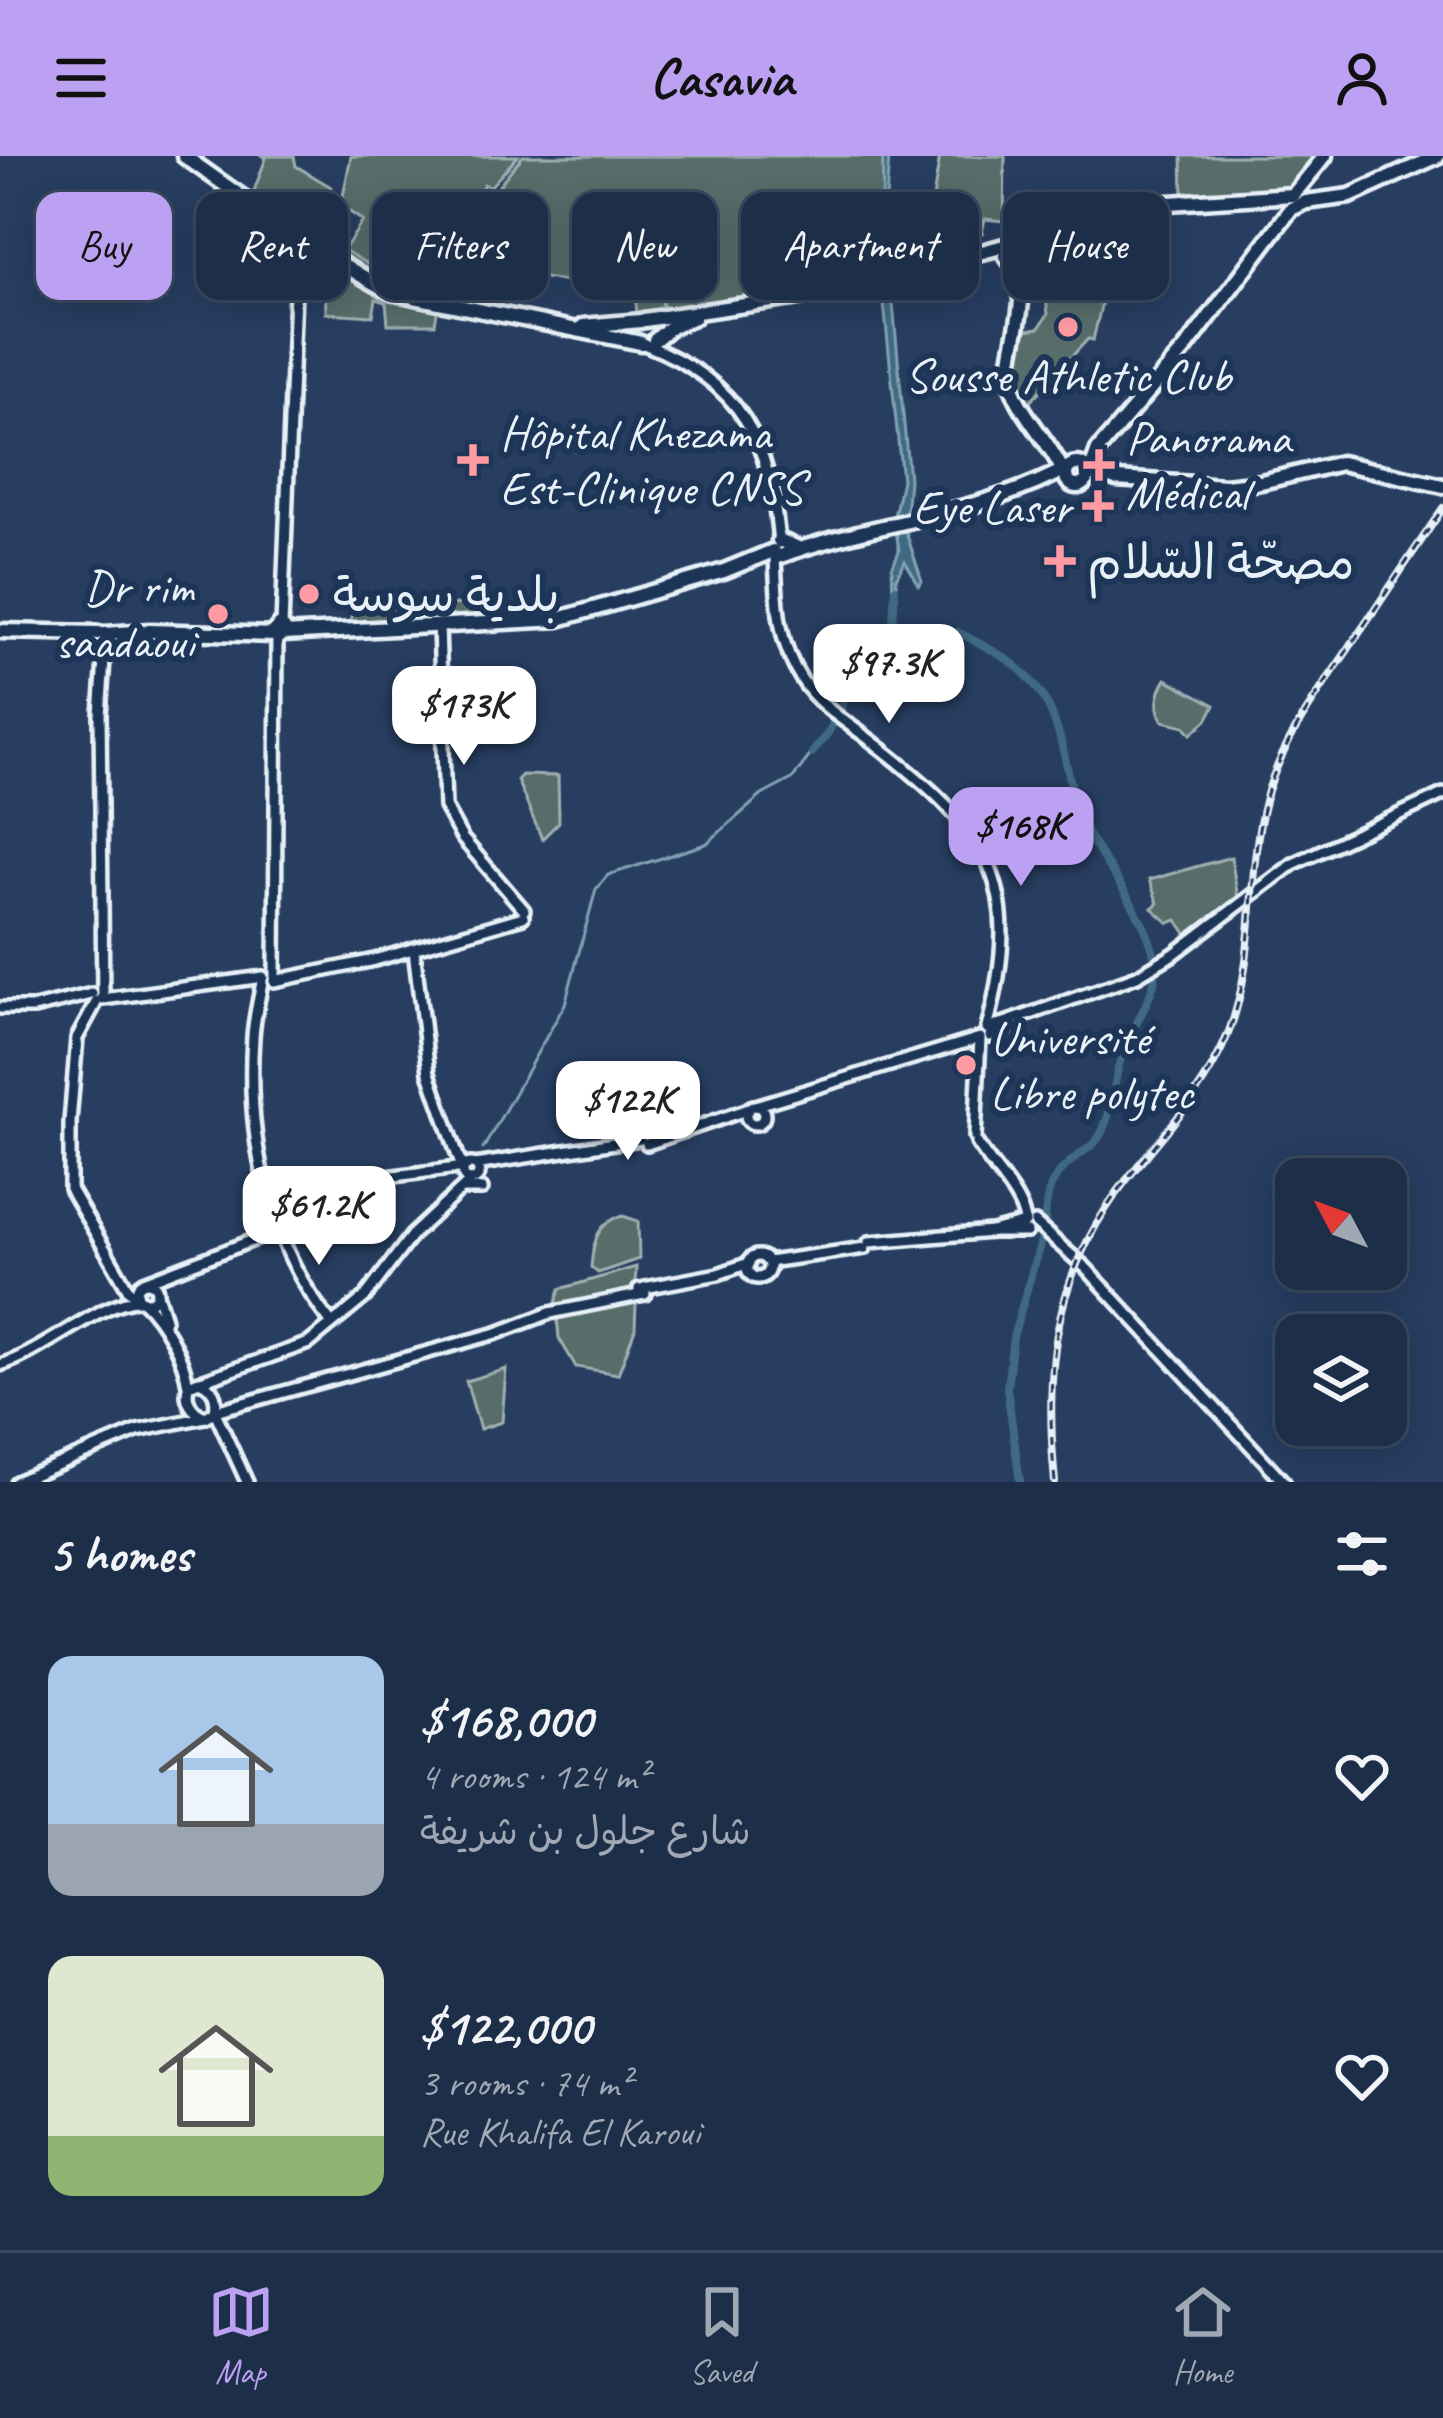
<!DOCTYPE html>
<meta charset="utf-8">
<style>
body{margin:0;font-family:Caveat,"Playpen Sans Arabic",sans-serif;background:#253650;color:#f1f3f6;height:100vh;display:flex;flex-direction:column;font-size:45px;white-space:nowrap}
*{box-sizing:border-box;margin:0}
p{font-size:39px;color:#a0a8b4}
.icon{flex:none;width:66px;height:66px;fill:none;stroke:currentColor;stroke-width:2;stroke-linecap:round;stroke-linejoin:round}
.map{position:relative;height:1326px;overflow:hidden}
.drawer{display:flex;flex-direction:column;background:#1d2e49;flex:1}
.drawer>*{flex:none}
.hud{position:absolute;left:36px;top:36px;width:1371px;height:108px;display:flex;gap:24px}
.needle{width:78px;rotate:311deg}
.fabs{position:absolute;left:1275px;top:1002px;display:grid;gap:24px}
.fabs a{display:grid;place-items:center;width:132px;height:132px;border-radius:24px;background:#1d2e49;box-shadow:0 6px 30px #0003,0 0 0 3px #3b4a61;font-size:60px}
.price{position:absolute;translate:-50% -102px;padding:0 27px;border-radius:24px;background:#fff;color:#222;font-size:39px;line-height:78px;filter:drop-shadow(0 3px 6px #0008)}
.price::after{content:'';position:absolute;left:50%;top:72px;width:36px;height:27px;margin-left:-18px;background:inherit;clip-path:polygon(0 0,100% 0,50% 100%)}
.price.on{background:#bca0f2;color:#111}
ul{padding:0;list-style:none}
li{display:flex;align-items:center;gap:36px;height:300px;padding:0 48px}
li span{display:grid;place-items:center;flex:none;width:336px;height:240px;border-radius:24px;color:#555}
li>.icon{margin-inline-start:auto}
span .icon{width:144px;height:144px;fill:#fffc;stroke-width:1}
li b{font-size:51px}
h2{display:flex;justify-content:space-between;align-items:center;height:144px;padding:0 48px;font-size:51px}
.chip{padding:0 42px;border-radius:24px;background:#1d2e49;box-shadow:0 6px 30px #0003,0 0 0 3px #3b4a61;font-size:42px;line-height:108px}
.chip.on{background:#bca0f2;color:#111}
header{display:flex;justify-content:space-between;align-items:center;height:156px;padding:0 48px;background:#bca0f2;color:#111;font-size:54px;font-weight:700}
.dock{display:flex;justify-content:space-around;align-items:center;height:168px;border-top:3px solid #3b4a61;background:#1d2e49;font-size:33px;color:#a0a8b4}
.dock a{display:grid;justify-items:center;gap:6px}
.dock .on{color:#bca0f2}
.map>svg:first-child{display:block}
.green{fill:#576d6a;stroke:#a0afb1;stroke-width:3}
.water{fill:#3f6b83;stroke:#83a1b2;stroke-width:3}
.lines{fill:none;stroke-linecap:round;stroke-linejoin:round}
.stream{stroke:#83a1b2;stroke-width:3}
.river{stroke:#3f6b83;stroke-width:8}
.secondary-casing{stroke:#e8f1f8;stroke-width:18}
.primary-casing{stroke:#e8f1f8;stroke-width:21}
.secondary{stroke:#1d3557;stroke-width:9}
.primary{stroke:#1d3557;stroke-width:12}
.rail-casing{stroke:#e8f1f8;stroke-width:8}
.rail{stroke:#1d3557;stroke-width:3;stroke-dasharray:9;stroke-linecap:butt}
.poi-dot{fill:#ff9aa2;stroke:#1d3557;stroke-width:4.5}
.labels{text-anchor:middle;stroke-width:12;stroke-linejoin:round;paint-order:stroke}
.poi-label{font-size:48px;fill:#e8f1f8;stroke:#1d3557;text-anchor:start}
</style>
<header><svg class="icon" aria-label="menu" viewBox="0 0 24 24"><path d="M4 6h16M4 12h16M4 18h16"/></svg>Casavia<svg class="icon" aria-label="person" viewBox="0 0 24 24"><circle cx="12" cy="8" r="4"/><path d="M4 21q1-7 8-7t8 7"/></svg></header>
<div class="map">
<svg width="1443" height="1326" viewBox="0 0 1443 1326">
<rect width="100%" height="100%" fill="#273e61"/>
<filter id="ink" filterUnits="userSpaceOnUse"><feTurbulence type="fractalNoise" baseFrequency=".00833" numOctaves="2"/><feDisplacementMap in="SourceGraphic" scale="24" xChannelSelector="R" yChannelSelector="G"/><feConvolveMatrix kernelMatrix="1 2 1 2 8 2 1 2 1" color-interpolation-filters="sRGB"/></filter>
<g filter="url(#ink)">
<!-- green -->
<g class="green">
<polygon points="263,0 294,0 296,10 331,31 320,62 302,68 254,35 266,2"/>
<path d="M351,0H518L490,31L484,28C469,56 465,75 470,107L451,103L444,136L401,127L403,121L395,118L393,124L344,94L363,65L341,50Z"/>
<path d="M523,0H883L881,118C811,139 738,145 666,154L662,147L659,154L637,157L635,139L476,109C477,57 490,37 523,0Z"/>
<polygon points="940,0 1005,0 1004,65 985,63 982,77 929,66"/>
<polygon points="1182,0 1321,0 1294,35 1183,41"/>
<path d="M1059,93L1079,97L1090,129H1106L1093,184L1088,183L1027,249C1011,222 1015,202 1026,174L1039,172L1048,158L1039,94Z"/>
<polygon points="309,97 438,150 435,168 388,168 386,146 376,143 373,160 326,157 325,125 300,123 302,101"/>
<polygon points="407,447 481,449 481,464 351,469 352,449 405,454"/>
<path d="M1166,523L1215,549L1207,564L1191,578L1185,570L1163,565C1154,551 1157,537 1166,523Z"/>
<polygon points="522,619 558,620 559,666 542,683 517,624"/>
<polygon points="1231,701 1238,742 1189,782 1177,764 1169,767 1152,752 1158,747 1149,724"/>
<path d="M623,1060L638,1065L639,1103L598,1117L591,1111C593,1088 596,1066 623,1060Z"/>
<polygon points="636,1111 635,1132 555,1150 560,1133"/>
<polygon points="630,1144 636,1148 635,1173 618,1218 576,1211 559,1182 557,1161"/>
<polygon points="506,1213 502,1266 480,1273 466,1225"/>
</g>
<!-- water -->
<polygon class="water" points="883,0 889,0 885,60 909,323 905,373 922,425 919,429 905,405 896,422 897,442 893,442 892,412 899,395 894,360 902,324 881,118"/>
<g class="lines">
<!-- stream -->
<polyline class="stream" points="483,993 565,848 596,733 608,719 706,688 762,639 792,623 812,597"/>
<!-- river -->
<g class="river">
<path d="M958,476C993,496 1019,503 1043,541C1068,582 1066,637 1089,680C1109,716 1167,785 1154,827C1146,854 1130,876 1121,902C1113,926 1112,961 1099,981C1095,989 1086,993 1079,999C1052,1018 1045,1035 1045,1068"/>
<polyline points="812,597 828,577 849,536 892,481 895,433"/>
<polyline points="1020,1326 1007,1232 1013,1181 1041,1085"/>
</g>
<!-- secondary casing -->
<g class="secondary-casing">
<g id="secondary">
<path d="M644,188C742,227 770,284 779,387"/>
<path d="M775,401C777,445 777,486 802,524C820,552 853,570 878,590C991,678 1025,728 987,872"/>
<polyline points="282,470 297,85"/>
<polyline points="439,470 445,651 462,682 524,754"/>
<polyline points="414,794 429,917 460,1006 466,1010"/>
<polyline points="275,821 277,480"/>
<polyline points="274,825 375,804 523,761"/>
<path d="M262,826C259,844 254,862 253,881C246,981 268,1089 332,1168"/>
<polyline points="103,840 100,559 106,477"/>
<polyline points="103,843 263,821"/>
<polyline points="97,845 77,882 70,966 70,1033 129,1135 138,1142"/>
<polyline points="0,852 34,852 92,838"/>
<polyline points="988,873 1137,820 1174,798 1293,708 1443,638"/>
<polyline points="990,880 1013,870"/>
<polyline points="755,950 980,882 975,981"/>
<circle cx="755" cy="959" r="9"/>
<path d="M977,987C991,1011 1023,1040 1025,1067L992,1076H1027"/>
<polyline points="647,988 749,953"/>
<circle cx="471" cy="1016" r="8"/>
<polyline points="475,1009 640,983"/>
<polyline points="464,1033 482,1033"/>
<polyline points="1035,1067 1086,1112 1284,1326"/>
<polyline points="869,1086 992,1076"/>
<circle cx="758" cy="1111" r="11"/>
<polyline points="768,1106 865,1092"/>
<circle cx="147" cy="1136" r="10"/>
<polyline points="144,1126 319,1059 378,1022 465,1011"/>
<polyline points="644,1132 718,1118 749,1107"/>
<polyline points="157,1138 165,1163"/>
<path d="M143,1145C163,1164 184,1201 188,1229"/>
<path d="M0,1209C43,1197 102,1143 140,1144"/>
<path d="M199,1225C212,1230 218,1241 215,1255L206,1261C192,1257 183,1243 189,1229Z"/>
<polyline points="201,1225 309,1187 365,1141 412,1079 471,1024"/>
<polyline points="215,1255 497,1177 550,1157 639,1139 639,1133 644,1133 645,1138 639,1139"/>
<polyline points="215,1256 247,1326"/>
<polyline points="16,1326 137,1275 205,1261"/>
</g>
</g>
<!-- primary casing -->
<g class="primary-casing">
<g id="primary">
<polyline points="184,0 286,72 297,83"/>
<circle cx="306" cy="83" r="9"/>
<path d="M307,92C338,100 364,126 395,137L641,187"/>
<path d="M1006,100C1038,135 1009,182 1010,219C1011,250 1052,286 1064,318"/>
<polyline points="644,164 839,135 1008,89 1040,64 1061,54 1293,39 1325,0"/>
<polyline points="583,170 641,165"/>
<polyline points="655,184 669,172 694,161"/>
<circle cx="1077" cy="319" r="11"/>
<polyline points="1086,312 1116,323 1225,330 1261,326 1341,307 1443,330"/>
<polyline points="1088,321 1098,294 1185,193 1291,53 1306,46 1350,40 1438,0"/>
<polyline points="779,384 796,391"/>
<path d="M780,400C875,365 979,360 1069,311"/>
<polygon points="279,470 284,473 280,480 274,476"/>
<polyline points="0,475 99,477"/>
<polyline points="105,478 150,475 276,479"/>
<polyline points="283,478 559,463 724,415 773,395"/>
</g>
</g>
<!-- secondary -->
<use href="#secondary" class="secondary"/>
<!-- primary -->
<use href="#primary" class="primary"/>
<!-- rail casing -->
<g class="rail-casing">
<path id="rail" d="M1055,1326C1043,1204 1055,1109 1136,1012C1171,970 1208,929 1228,878C1258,802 1245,722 1265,645C1280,589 1315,542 1347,495C1379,447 1411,399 1443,352"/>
</g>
<!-- rail -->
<use href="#rail" class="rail"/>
</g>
</g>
<!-- markers -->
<g class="poi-dot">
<circle cx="1068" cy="171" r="12"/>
<path d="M467 286h12v12h12v12h-12v12h-12v-12h-12v-12h12z"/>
<path d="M1093 291h12v12h12v12h-12v12h-12v-12h-12v-12h12z"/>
<path d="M1092 332h12v12h12v12h-12v12h-12v-12h-12v-12h12z"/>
<path d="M1054 387h12v12h12v12h-12v12h-12v-12h-12v-12h12z"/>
<circle cx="309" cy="438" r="12"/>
<circle cx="218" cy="458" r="12"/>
<circle cx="966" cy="909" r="12"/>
</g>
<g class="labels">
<!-- poi labels -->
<g class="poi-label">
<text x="1068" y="236" text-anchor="middle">Sousse Athletic Club</text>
<text x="500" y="293">Hôpital Khezama<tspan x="500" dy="55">Est-Clinique CNSS</tspan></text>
<text x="1126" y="298">Panorama<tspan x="1126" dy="55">Médical</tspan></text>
<text x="1071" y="367" text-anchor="end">Eye Laser</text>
<text x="1087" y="422">مصحّة السّلام</text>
<text x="194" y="447" text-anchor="end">Dr rim<tspan x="194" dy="55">saadaoui</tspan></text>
<text x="333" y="455">بلدية سوسة</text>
<text x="990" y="898">Université<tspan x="990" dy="55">Libre polytec</tspan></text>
</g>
</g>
</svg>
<div class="fabs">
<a><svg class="needle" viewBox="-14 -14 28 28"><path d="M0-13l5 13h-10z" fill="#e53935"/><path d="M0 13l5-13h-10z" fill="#a0a8b4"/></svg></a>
<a><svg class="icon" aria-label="layers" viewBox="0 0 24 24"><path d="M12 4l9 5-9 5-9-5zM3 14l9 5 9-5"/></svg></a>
</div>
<b class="price" style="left:889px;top:570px">$97.3K</b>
<b class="price" style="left:464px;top:612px">$173K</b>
<b class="price on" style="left:1021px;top:733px">$168K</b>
<b class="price" style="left:628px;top:1007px">$122K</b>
<b class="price" style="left:319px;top:1112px">$61.2K</b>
<div class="hud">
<a class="chip on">Buy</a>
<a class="chip">Rent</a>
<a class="chip">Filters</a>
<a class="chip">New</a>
<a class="chip">Apartment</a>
<a class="chip">House</a>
</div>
</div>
<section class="drawer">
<h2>5 homes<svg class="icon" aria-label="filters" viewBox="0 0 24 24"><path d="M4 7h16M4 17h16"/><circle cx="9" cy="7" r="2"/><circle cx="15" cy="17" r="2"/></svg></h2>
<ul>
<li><span style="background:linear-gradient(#a9c7e8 70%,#9aa5b1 0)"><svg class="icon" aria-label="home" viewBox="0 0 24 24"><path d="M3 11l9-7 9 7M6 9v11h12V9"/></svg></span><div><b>$168,000</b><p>4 rooms · 124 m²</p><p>شارع جلول بن شريفة</p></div><svg class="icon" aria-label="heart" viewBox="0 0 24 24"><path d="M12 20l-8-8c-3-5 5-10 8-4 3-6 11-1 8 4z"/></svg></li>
<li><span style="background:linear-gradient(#dfe7d0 75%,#8fb573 0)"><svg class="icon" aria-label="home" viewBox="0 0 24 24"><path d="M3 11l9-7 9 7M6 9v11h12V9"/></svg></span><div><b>$122,000</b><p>3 rooms · 74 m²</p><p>Rue Khalifa El Karoui</p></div><svg class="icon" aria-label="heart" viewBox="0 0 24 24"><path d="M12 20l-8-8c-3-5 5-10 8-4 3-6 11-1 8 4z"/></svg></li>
</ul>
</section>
<nav class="dock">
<a class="on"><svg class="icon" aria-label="map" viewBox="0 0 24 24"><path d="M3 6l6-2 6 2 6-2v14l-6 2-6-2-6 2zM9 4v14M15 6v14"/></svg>Map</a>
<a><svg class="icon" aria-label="saved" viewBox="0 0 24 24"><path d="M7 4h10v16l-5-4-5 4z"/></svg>Saved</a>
<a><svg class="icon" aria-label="home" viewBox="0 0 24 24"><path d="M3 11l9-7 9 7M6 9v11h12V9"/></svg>Home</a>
</nav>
